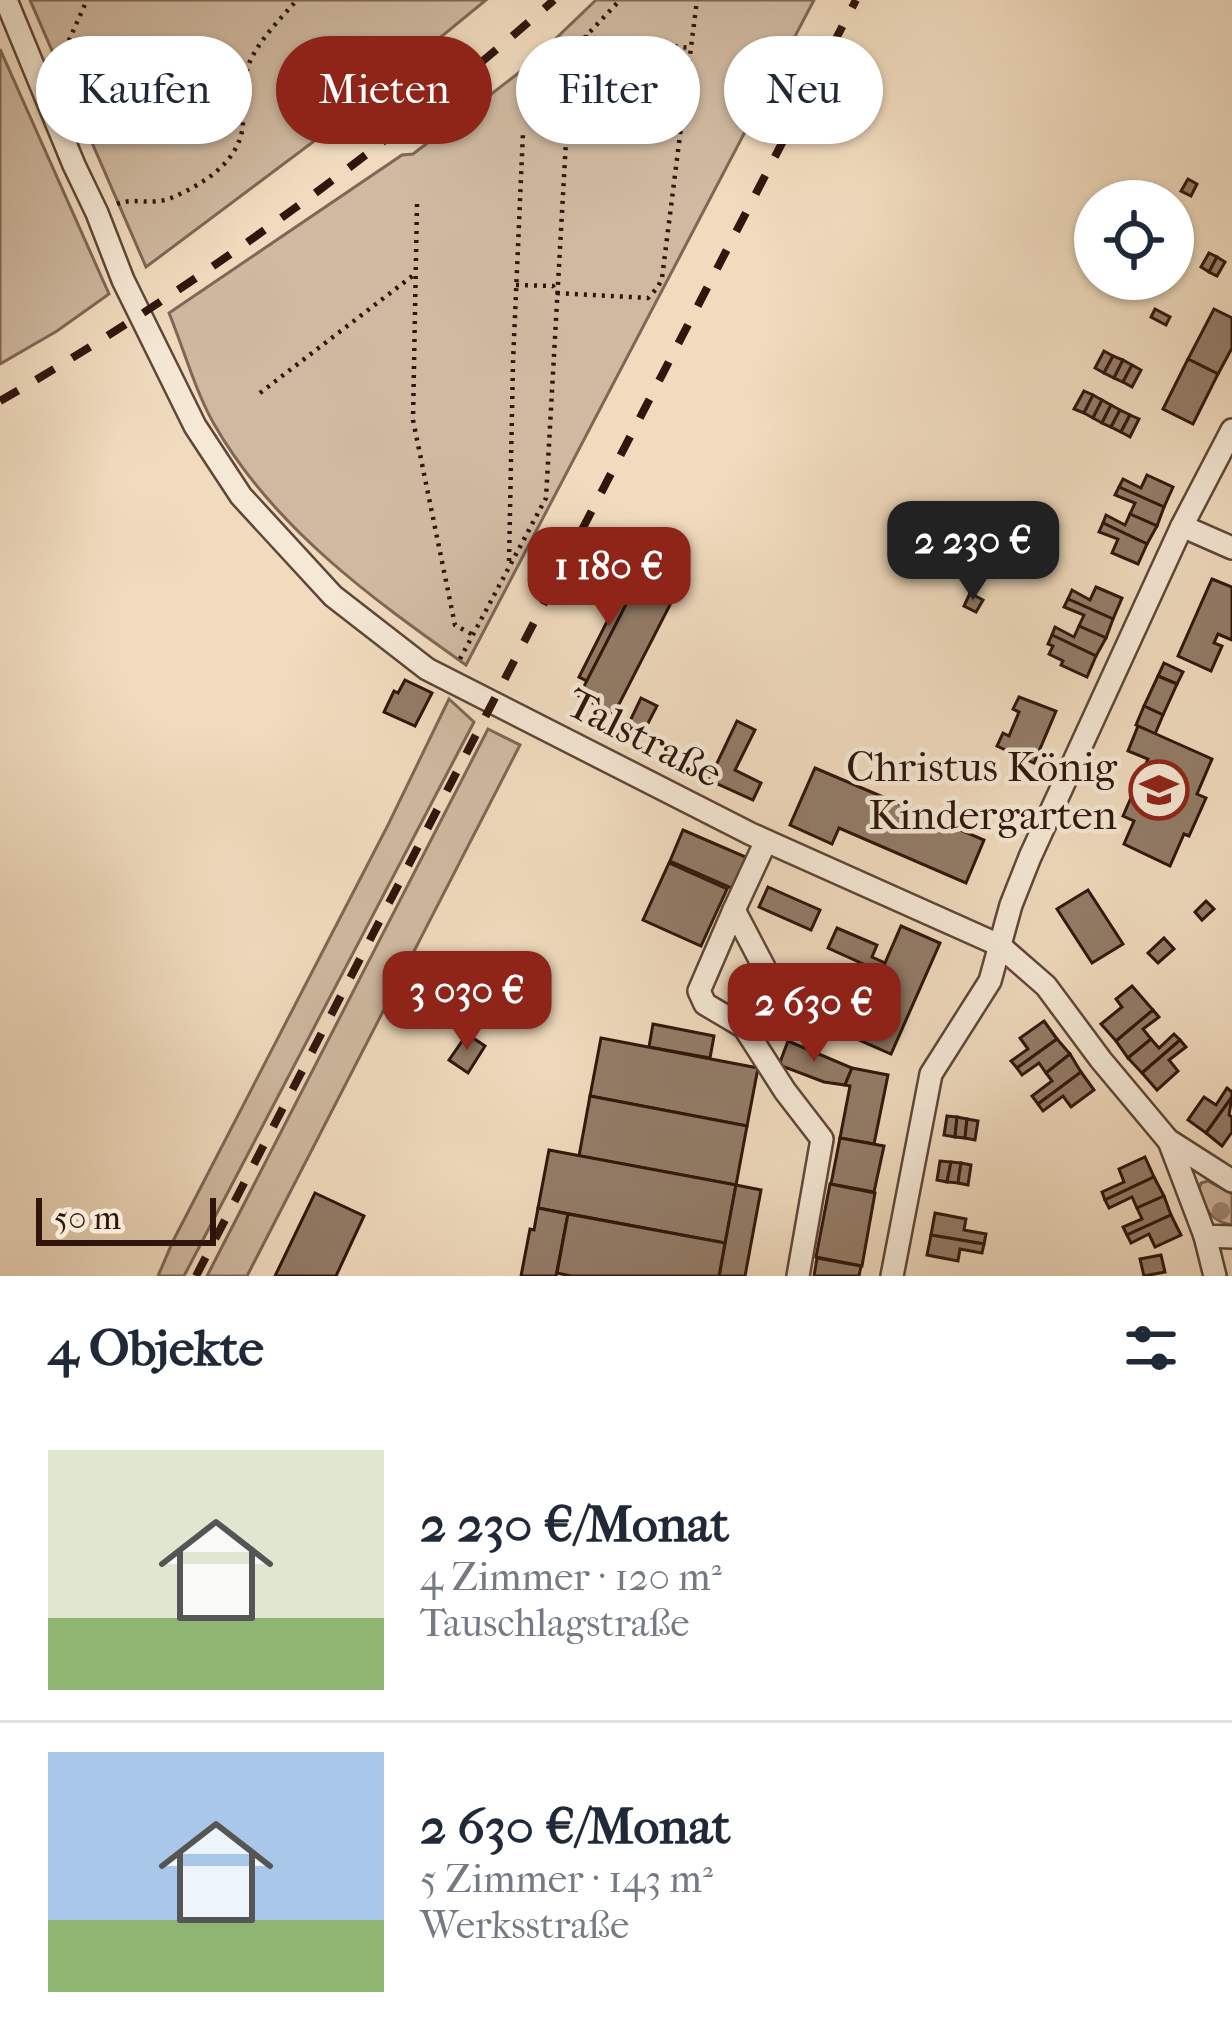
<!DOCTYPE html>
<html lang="de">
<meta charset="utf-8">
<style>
body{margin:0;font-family:"IM FELL French Canon",serif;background:#f2f2f3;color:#1f2937;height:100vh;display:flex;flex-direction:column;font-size:45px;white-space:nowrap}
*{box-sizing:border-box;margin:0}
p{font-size:39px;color:#747a83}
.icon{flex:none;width:66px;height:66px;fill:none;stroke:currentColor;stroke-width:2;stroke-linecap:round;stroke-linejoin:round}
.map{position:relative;height:1276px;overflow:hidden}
.panel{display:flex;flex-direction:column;background:#fff;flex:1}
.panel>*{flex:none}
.banner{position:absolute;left:36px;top:36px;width:1161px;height:108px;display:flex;gap:24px}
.buttons{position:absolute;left:1074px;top:180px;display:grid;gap:24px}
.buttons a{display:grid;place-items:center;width:120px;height:120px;border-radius:50%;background:#fff;box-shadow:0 3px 9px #0004;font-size:60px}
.scale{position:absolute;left:36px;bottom:30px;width:180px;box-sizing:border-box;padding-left:12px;border:6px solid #2f150b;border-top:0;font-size:33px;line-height:42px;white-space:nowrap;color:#2f150b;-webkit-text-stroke:9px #f5e8d5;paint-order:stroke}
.price{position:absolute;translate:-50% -102px;padding:0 27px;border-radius:24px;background:#8f2418;color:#fff;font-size:39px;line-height:78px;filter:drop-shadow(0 3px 6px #0008)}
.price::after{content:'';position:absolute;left:50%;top:72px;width:36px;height:27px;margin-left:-18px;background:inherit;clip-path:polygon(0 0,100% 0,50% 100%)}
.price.active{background:#222;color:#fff}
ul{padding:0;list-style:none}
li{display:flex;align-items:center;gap:36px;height:300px;padding:0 48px}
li+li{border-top:3px solid #e0e1e3}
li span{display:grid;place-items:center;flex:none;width:336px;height:240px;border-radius:0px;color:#555}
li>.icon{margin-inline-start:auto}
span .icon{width:144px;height:144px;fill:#fffc;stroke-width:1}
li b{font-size:51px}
h2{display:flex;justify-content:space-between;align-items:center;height:144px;padding:0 48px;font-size:51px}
.pill{padding:0 42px;border-radius:54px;background:#fff;box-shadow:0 3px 9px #0004;font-size:42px;line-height:108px}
.pill.active{background:#8f2418;color:#fff}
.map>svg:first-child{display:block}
.green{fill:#cfb9a0;stroke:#7f6756;stroke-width:3}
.building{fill:#937c68;stroke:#2f150b;stroke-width:3}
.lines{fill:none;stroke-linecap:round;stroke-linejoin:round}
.street-casing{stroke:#5f4638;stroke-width:26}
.path{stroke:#2f150b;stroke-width:4.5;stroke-dasharray:3 6;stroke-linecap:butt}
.street{stroke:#f5e8d5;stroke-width:21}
.rail{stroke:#2f150b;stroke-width:8;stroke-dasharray:21 21;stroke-linecap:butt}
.tree{fill:#a08974}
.labels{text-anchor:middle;stroke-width:9;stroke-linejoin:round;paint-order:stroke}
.street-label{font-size:42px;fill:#2f150b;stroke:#f5e8d5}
.poi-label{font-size:42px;fill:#2f150b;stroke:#f5e8d5;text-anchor:end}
</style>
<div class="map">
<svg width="1232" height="1276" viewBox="0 0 1232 1276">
<rect width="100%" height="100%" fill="#f0dbbe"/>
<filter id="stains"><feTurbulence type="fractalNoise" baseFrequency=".00167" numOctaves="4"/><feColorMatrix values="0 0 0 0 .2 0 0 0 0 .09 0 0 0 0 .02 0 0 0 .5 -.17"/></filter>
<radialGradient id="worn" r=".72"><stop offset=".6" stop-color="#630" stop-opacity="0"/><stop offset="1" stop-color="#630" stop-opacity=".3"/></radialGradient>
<!-- green -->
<g class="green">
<polygon points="30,0 486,0 387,81 377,94 146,267"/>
<path d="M596,0H814L466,665C371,598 273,527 214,424C196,393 183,347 169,313L402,155L413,154L525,68Z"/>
<polygon points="0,49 109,294 57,331 0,364"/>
<polygon points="449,699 474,722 184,1276 158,1276 173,1241 388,825"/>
<polygon points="488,729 520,745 247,1276 207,1276"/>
<path d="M1208,1181L1232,1194V1225C1212,1222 1204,1208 1199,1190L1201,1183Z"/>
</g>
<!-- building -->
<g class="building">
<polygon points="1188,179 1197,184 1191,196 1181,191"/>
<polygon points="1209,253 1217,257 1209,272 1201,267"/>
<polygon points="1217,257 1225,262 1217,276 1209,272"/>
<polygon points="1155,309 1170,317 1166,325 1151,317"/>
<polygon points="1214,309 1232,318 1232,348 1218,374 1188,359"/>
<polygon points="1104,351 1113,356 1104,373 1095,368"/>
<polygon points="1113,356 1123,360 1114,378 1104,373"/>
<polygon points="1188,359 1218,374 1193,424 1163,409"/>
<polygon points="1123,360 1132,365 1123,382 1114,378"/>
<polygon points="1132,365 1141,370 1132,387 1123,382"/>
<polygon points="1084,391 1093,395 1084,413 1074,409"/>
<polygon points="1093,395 1102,400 1093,418 1084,413"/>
<polygon points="1102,400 1111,405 1102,423 1093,418"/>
<polygon points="1111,405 1120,410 1111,427 1102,423"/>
<polygon points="1120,410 1130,415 1121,432 1111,427"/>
<polygon points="1130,415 1139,419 1130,437 1121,432"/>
<polygon points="1147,475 1173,487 1164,507 1119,487 1123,479 1141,488"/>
<polygon points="1119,487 1164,507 1157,526 1130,514 1135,503 1115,495"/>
<polygon points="1130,514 1157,526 1147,544 1103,523 1106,515 1125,525"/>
<polygon points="1103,523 1147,544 1138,564 1112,553 1118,539 1099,532"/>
<polygon points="629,578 638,582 587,681 579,677"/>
<polygon points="1212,579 1232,587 1232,640 1218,634 1214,643 1222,646 1211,671 1178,656"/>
<polygon points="638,581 673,599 614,714 579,696"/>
<polygon points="1096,587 1122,598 1113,619 1068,599 1072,590 1090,600"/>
<polygon points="970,593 983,600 976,612 964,606"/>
<polygon points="1068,599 1113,619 1106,638 1079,626 1084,615 1064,607"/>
<polygon points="1079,626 1106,638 1096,656 1052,635 1055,627 1074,637"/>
<polygon points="1052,635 1096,656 1087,677 1061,665 1063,661 1049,654 1053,646 1048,644"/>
<polygon points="1164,663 1183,672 1177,684 1158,676"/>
<polygon points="1158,676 1177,684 1163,715 1144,706"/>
<polygon points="405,680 432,693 415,726 384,712 394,691 398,693"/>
<polygon points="1019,697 1056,711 1034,763 997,746 1003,733 1009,736 1019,712 1013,709"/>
<polygon points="641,698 657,706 643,733 628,725"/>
<polygon points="1144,706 1163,715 1155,734 1136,725"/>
<polygon points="737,721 755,730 735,770 761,783 753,800 709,780"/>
<polygon points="1138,726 1212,759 1197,794 1206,798 1189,836 1184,834 1170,866 1124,844 1134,821 1123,816 1148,759 1128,751"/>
<polygon points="815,768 984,840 966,883 839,828 832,844 790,825"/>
<polygon points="683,830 748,858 734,889 670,861"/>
<polygon points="669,863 727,889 701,946 643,920"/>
<polygon points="768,887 820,910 811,930 759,907"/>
<polygon points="1088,890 1123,944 1092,963 1057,909"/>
<polygon points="1206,901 1214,909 1202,920 1195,912"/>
<polygon points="901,926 940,943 891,1054 809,1018 826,981 869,1000"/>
<polygon points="837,928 877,945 872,957 885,963 881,972 828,948"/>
<polygon points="1164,938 1174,949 1158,963 1148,953"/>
<polygon points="1132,986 1153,1010 1116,1041 1101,1024 1122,1007 1116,999"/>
<polygon points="1153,1010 1159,1017 1143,1029 1151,1039 1128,1058 1116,1041"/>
<polygon points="1044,1021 1057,1039 1017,1068 1011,1061 1028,1049 1020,1038"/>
<polygon points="653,1024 714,1036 710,1058 649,1047"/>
<polygon points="467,1034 485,1046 468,1073 449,1060"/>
<polygon points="1174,1034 1180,1040 1142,1073 1128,1058 1151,1039 1159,1048"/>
<polygon points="601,1038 758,1068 747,1126 590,1096"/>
<polygon points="1057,1039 1070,1054 1046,1073 1039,1063 1022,1075 1017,1068"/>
<polygon points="1180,1040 1186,1047 1169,1060 1178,1071 1157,1090 1142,1073"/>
<polygon points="788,1041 852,1068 845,1085 824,1082 779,1065"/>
<polygon points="1070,1054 1081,1072 1038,1104 1032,1096 1052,1081 1046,1073"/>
<polygon points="852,1068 888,1075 874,1144 840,1138 850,1086 845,1085"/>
<polygon points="1081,1072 1094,1090 1071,1107 1063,1096 1043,1111 1038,1104"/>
<polygon points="1227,1088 1232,1092 1232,1097 1206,1133 1188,1120 1204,1097 1216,1105"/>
<polygon points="590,1096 747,1126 736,1185 579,1156"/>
<polygon points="1232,1097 1229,1115 1232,1117 1232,1132 1222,1146 1206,1133"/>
<polygon points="947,1116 957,1117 955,1137 944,1135"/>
<polygon points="957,1117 967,1119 965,1138 955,1137"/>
<polygon points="967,1119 978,1121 975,1140 965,1138"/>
<polygon points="840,1138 884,1146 874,1192 831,1184"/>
<polygon points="549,1150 736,1185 725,1243 538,1208"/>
<polygon points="1145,1157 1154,1177 1105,1200 1102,1192 1124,1182 1119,1169"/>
<polygon points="940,1161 951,1162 947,1182 937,1180"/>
<polygon points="951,1162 961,1163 958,1183 947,1182"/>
<polygon points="961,1163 971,1165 968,1185 958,1183"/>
<polygon points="1154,1177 1164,1196 1137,1208 1132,1197 1109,1208 1105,1200"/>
<polygon points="830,1184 875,1193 862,1266 816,1257"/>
<polygon points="736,1185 761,1190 745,1276 719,1276"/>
<polygon points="315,1193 364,1216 336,1276 275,1276"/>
<polygon points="1164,1196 1171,1215 1127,1235 1123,1227 1142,1219 1137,1208"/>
<polygon points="538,1208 568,1214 556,1276 521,1276 530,1229 534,1230"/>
<polygon points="935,1213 966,1219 964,1230 986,1234 984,1244 931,1235"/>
<polygon points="568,1214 725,1243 719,1276 571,1276 557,1273"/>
<polygon points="1171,1215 1181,1235 1155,1247 1149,1234 1131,1243 1127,1235"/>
<polygon points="931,1235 984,1244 982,1253 960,1249 958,1261 927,1255"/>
<polygon points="1161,1255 1165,1272 1144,1276 1140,1259"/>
<polygon points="817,1258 861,1266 859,1276 814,1276"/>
</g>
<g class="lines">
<!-- street casing -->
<g class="street-casing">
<g id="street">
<polyline points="6,0 74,165 97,213 123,280 195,426 241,496 333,596 427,669 751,834 999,945 1046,986 1101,1060 1168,1140 1232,1181"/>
<polyline points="1182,526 1232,548"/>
<polyline points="734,910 766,841"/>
<polyline points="744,1027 765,985 766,971 734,910 699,991 705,1004 744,1027 785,1091 822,1139 798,1276"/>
<polyline points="1169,1141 1205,1236 1232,1237"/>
<polyline points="1205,1236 1215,1276"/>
<polyline points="892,1276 931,1074 990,981 1011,905 1030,857 1182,526 1232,430"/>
</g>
</g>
<!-- path -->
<g class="path">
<polyline points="585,37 691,48"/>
<polyline points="52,61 65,49 87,0"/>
<path d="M117,204C135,197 152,206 171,198C203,185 242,160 243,122C243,101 242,79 251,59C262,37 281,18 297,0"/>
<polyline points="417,204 413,420 455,625 473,635"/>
<polyline points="516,285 553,286 557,293 648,298 658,287 662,278 697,0"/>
<polyline points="260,393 415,274"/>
<polyline points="509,561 513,362 523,132"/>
<polyline points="460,659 546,498 571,52 620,0"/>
</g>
<!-- street -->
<use href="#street" class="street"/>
<!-- rail -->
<g class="rail">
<path d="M0,401C197,287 383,150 554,0"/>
<polyline points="196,1276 856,0"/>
</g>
</g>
<!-- trees -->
<circle class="tree" cx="1221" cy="1211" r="9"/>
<!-- icons -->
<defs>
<g id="school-ring" transform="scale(3)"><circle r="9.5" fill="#f5e8d5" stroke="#8f2418" stroke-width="1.5"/><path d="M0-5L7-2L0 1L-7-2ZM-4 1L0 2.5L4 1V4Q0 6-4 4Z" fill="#8f2418"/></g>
</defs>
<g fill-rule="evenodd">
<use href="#school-ring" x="1159" y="790"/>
</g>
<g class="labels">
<!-- street labels -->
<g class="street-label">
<text transform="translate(645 737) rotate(27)" y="15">Talstraße</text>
</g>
<!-- poi labels -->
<g class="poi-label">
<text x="1117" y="781">Christus König<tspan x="1117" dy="48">Kindergarten</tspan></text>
</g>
</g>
<rect width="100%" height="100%" filter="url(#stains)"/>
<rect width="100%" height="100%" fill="url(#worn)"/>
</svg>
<div class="buttons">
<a><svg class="icon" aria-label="locate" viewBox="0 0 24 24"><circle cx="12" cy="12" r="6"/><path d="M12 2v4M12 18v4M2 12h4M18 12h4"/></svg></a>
</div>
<div class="scale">50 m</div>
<b class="price active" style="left:973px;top:603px">2 230 €</b>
<b class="price" style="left:609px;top:629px">1 180 €</b>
<b class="price" style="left:467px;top:1053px">3 030 €</b>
<b class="price" style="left:814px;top:1065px">2 630 €</b>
<div class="banner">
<a class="pill">Kaufen</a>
<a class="pill active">Mieten</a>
<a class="pill">Filter</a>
<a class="pill">Neu</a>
</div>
</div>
<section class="panel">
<h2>4 Objekte<svg class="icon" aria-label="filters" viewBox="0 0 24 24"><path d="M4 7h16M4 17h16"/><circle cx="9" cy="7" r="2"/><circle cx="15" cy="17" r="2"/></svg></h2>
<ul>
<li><span style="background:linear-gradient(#dfe7d0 70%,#8fb573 0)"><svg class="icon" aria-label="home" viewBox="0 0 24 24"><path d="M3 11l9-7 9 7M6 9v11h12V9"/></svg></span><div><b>2 230 €/Monat</b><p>4 Zimmer · 120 m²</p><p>Tauschlagstraße</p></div></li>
<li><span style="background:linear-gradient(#a9c7e8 70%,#8fb573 0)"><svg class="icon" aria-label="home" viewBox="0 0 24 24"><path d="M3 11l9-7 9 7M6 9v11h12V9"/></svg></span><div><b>2 630 €/Monat</b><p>5 Zimmer · 143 m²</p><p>Werksstraße</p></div></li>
</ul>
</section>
